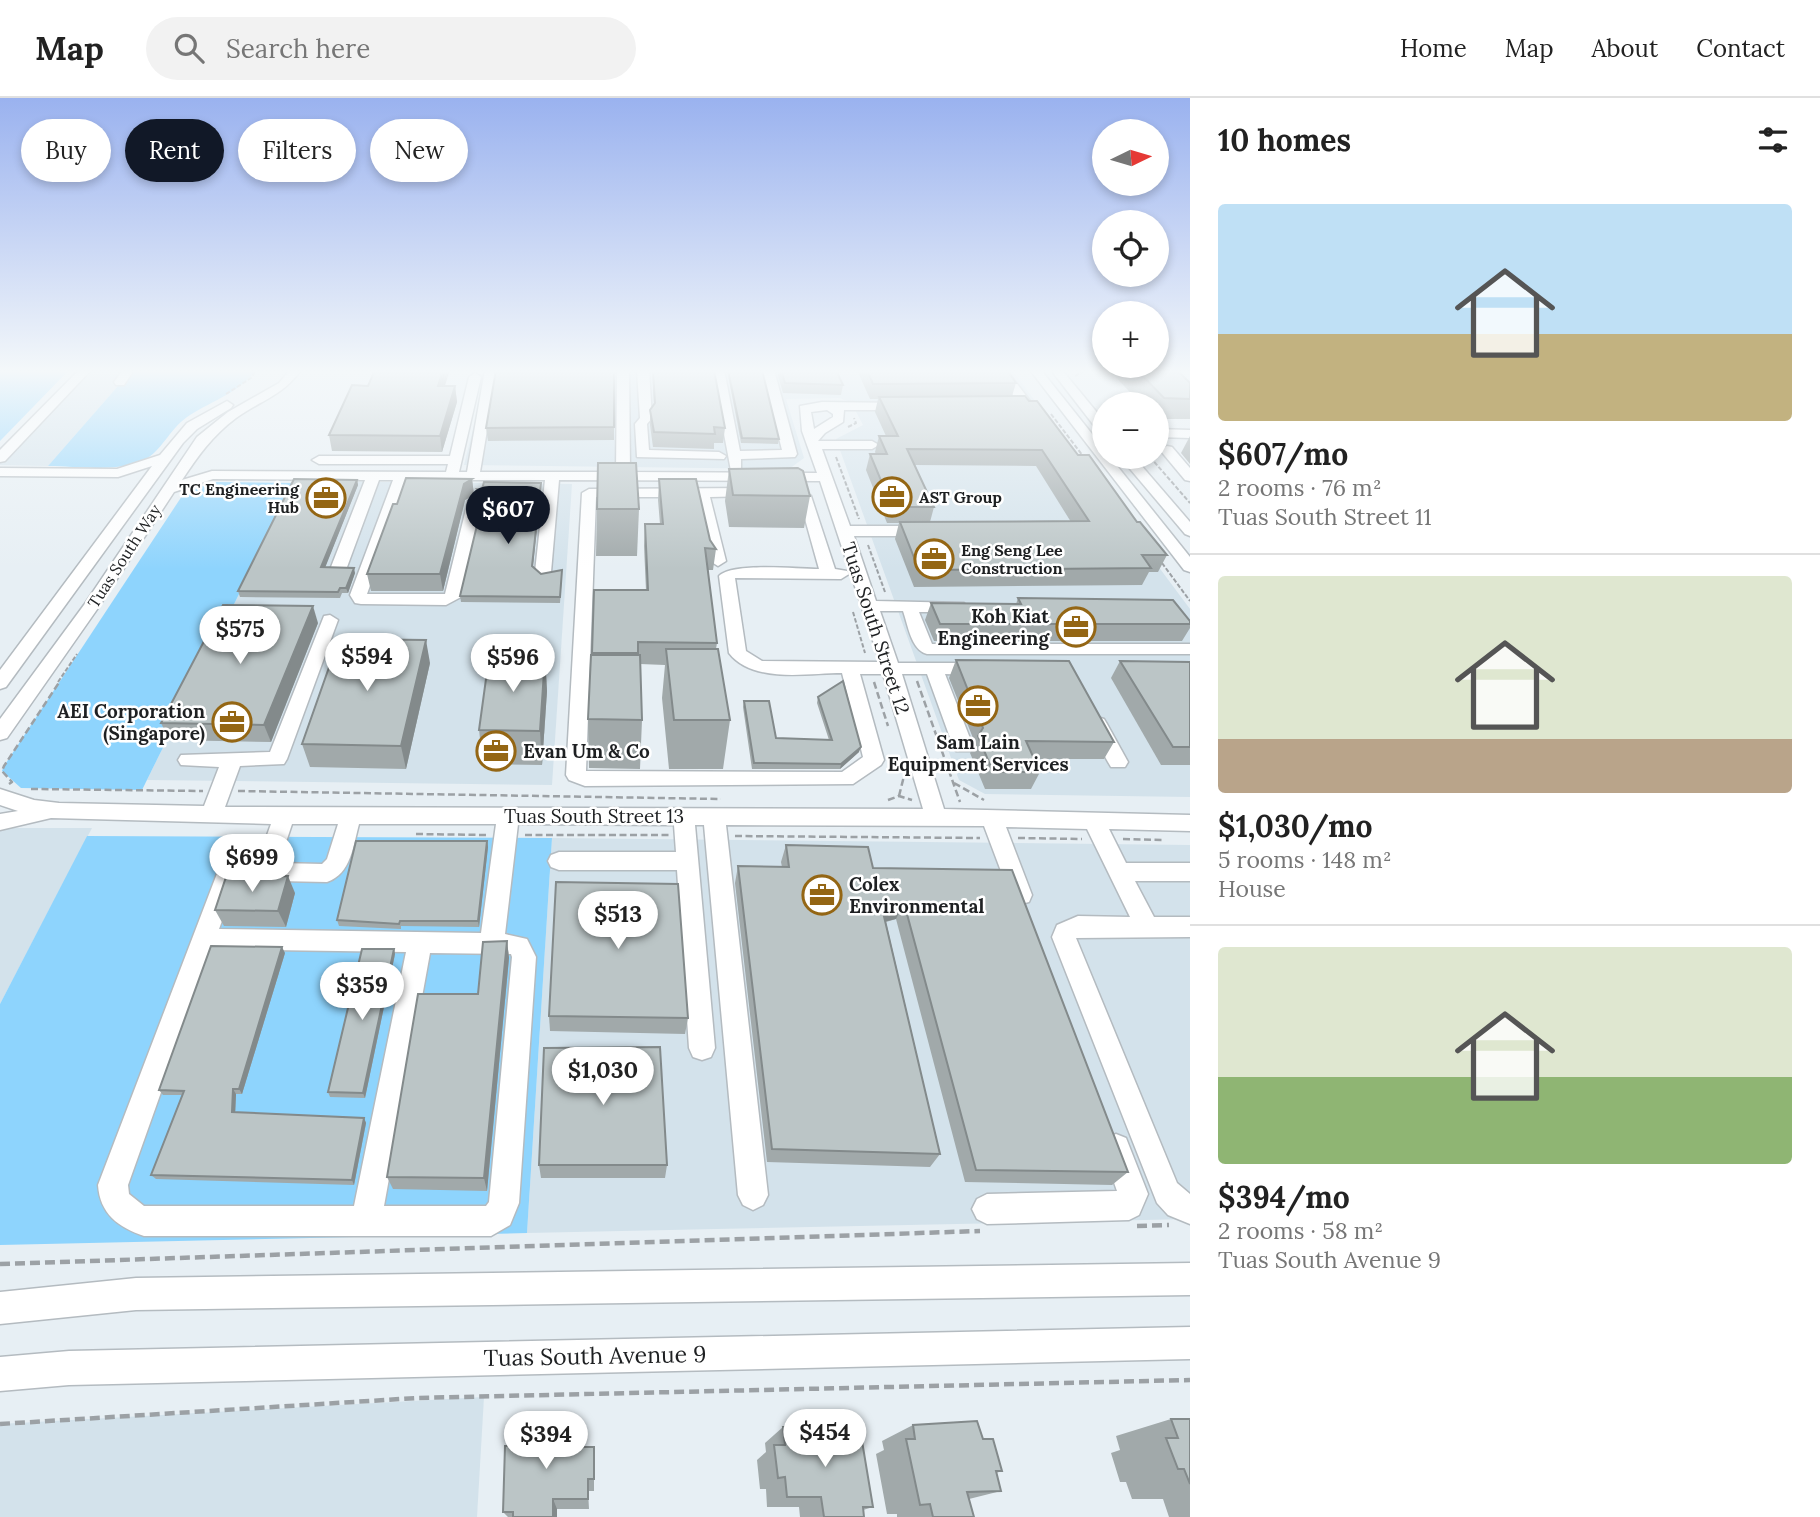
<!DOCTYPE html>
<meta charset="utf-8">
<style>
body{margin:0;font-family:Lora,serif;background:#f2f2f2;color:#222;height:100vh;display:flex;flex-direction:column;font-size:26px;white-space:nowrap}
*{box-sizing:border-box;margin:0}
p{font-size:23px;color:#767676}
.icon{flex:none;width:38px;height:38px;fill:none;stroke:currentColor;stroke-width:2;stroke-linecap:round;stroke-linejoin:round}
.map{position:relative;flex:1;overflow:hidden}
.panel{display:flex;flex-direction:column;background:#fff;width:630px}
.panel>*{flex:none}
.guide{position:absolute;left:21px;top:21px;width:665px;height:63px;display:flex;gap:14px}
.needle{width:46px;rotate:85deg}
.controls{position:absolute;left:1092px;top:21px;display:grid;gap:14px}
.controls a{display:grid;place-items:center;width:77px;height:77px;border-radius:50%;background:#fff;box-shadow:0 4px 10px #0003;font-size:35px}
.price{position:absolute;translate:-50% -60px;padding:0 16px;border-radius:24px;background:#fff;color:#222;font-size:23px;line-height:46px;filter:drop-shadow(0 2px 4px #0008)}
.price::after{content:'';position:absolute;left:50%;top:42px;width:21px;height:16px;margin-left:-10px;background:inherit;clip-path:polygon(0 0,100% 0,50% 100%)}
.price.active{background:#111827;color:#fff}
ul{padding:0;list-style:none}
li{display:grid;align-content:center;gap:14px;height:371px;padding:0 28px}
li+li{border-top:2px solid #e0e0e0}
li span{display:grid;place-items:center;height:217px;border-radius:7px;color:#555}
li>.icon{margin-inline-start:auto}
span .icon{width:126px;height:126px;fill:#fffc;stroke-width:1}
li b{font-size:30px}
h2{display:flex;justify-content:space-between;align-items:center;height:84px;padding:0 28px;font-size:30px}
.chip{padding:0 24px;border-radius:32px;background:#fff;box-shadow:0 4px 10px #0003;font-size:24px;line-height:63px}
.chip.active{background:#111827;color:#fff}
header{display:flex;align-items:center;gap:42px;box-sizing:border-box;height:98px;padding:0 35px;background:#fff;border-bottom:2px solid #e0e0e0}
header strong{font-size:33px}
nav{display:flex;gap:38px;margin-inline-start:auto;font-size:24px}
.search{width:490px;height:63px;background:#f2f2f2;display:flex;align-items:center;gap:18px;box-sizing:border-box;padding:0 24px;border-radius:38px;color:#767676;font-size:26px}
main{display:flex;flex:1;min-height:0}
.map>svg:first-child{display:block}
.built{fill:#d3e2eb}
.green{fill:#8ed4fd}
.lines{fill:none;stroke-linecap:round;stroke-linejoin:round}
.minor-casing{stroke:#b4bbc0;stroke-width:3}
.path-far2{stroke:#9ca1a5;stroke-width:2;stroke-dasharray:4.5 2;stroke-linecap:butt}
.path-far1{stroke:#9ca1a5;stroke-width:2.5;stroke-dasharray:7 3.5;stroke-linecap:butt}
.path{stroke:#9ca1a5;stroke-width:4.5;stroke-dasharray:10 5;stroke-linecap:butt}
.minor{fill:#fff;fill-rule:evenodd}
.wall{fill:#a1a9aa;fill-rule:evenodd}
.shaded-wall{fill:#838a8b}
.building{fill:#bbc5c6;stroke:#838a8b;stroke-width:2}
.labels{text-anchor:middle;stroke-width:5;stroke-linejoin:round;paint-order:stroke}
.far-poi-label{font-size:16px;font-weight:bold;fill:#1e2022;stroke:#fff;text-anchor:start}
.far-street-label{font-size:16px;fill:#1e2022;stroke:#fff}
.poi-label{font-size:19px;font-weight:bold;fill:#1e2022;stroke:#fff;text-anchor:end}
.street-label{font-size:19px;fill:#1e2022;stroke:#fff}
.near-street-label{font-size:23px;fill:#1e2022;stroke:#fff}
</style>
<header>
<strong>Map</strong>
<div class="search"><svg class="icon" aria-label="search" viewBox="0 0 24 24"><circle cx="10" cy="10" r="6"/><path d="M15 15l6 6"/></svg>Search here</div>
<nav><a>Home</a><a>Map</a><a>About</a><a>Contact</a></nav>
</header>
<main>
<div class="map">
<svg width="1190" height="1419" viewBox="0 0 1190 1419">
<rect width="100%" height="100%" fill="#e7eff4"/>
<!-- built -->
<g class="built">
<polygon points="78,272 132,272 48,368 0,367 0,352"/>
<polygon points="488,272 1012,272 1190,511 1190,699 985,696 959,682 836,341 863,327 851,304 839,300 786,301 804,360 789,371 464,367"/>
<polygon points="295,383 572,386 552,687 147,682"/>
<polygon points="0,730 92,730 0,906"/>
<polygon points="552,740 1190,747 1190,1121 527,1135"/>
<polygon points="484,1299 477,1419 0,1419 0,1326"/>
</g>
<!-- green -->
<g class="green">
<polygon points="0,272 69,272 0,343"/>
<path d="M132,272H256C240,294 212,303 190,317C172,328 162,351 149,359C121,376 79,368 48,368Z"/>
<polygon points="211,384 294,385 142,692 21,690 2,673 4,668 182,398"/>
<polygon points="87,738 552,740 527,1135 0,1147 0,906"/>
</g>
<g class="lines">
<!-- minor casing -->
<g class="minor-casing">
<g id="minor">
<polygon points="79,272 91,272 5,363 0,364 0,352"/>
<polygon points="123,272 134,272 124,287 116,287 114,284"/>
<path d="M290,272H301C281,299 261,302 236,320C212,338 198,358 182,382L212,373L446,374L448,366H319L312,362L319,358H450L469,279L475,275L481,279L459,374H467L485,272H497L480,374H616L617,272H629L630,374L817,375L802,333L800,308L822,304L904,305L908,306V312H844L843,324L825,335L818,343H872L879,347L872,351H822L850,428H926L934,433L926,438H854L876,503L964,505L966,509L964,513L958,514H919L932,546H1190V556H927C911,552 908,527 903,513H880L898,565H981L990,571L981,577L945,576L973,648L970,653H956L953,648L927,576H902L944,711L1190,717V733L1109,731L1126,765H1190V783H1135L1154,819H1190V839L1076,840L1177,1085L1190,1096V1126L1168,1117L1157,1105L1052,839L1057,827L1078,818L1130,819L1087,731L1006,729L1032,797L1029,804L1021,806L1013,804L1010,797L984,728L726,727L768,1097L763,1107L753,1112L743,1107L738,1097L704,727H695L715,950L711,959L702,962L693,959L689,950L677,772H559L551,769L548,763L551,757L559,754H676L674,727L518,726L505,836L527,841L536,859L519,1105L510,1127L491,1138H144C118,1129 100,1116 98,1087L218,773L221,767L229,764L257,765L271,726L51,720L0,732V716L18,713L0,707V691L34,702L59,705L204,708L219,669L181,667L178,662L181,657L270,654L324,518L330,517L338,522L287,661L284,666L240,668L225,709L923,711L883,576H860L884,662L881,667L853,686L585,688L569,682L566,677L582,395L589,391L754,390L761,394L754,398L710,399L726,463L718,468L710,463L696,399H596L586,673L842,674L863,659L842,575C808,575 753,586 729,555L719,478C733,464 797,471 819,471L800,403L782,394L789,390L811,398L835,471L847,473L849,476L841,481L735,480L746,553L762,563L880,564L820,383L559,382L551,474L543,479L535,474L545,382H407L367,496H445L468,403L475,399L480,400L482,403L461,499L446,507L361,506L355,505L350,497L393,382H379L347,469L339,474L331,469L365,382L213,381L174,394L98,510L7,640L0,642V621L84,507L197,339L228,314L279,285ZM827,312L833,316V319L814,331L811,314ZM292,726H338L327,761L322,766L279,765ZM359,726H496L481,835L219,831L237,782L327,784C351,776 353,748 359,726ZM212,851L406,854L354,1108H144L129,1096L128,1087ZM430,855L511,856L512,859L489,1104L486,1108H384Z"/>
<polygon points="637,272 649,272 652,320 647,326 649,352 719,354 726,358 724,361 637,359 635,326 640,320"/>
<polygon points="712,272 724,272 740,353 782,352 762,272 774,272 797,356 795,359 741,361 741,373 731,373"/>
<polygon points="1030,272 1041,272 1104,351 1104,359 1110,359 1190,459 1190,474 1184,472"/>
<polygon points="1051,272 1062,272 1104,323 1104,335 1099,334"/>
<polygon points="1004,273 1008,274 1030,303 1030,309 1006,312 1006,306 1018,304 998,276"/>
<polygon points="227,303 233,307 231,310 197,331 183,345 6,589 0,591 0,572 152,368 118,379 0,378 0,370 117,371 160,357 187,325"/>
<polygon points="1157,331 1190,332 1190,340 1157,339"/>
<polygon points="1167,348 1172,349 1190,370 1190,383 1185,382 1160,352"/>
<polygon points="1120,359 1134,359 1190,424 1190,438 1185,436"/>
<polygon points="1097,619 1104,621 1107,626 1128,664 1125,669 1111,669 1108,664 1087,626 1090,621"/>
<polygon points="1116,1036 1126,1040 1148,1096 1139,1117 1129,1122 987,1126 977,1121 972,1111 977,1101 987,1096 1117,1093 1102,1050 1106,1040"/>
<polygon points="1190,1165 1190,1197 136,1212 0,1226 0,1194 136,1180"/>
<polygon points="1190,1229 1190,1261 69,1287 0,1293 0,1259 69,1253"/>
</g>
</g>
<!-- path-far2 -->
<g class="path-far2">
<polyline points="1075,278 1086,272"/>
<polyline points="226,296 251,280 256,272"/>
<polyline points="1051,316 1083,358"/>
<polyline points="848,329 856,325 854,320"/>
<polyline points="836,359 859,421"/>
<polyline points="1150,359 1190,405"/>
<polyline points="868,447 885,494"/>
<polyline points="1162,465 1190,503"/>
<polyline points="853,514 865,555"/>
<polyline points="58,584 77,556"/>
</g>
<!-- path-far1 -->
<g class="path-far1">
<polyline points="917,583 960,704"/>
<polyline points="874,584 888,628"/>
<polyline points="954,685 984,702"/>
<polyline points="9,686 12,684 2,673 4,668 60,583"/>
<polyline points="31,691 203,693"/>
<polyline points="238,693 721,701"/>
<polyline points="899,698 904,678"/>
<polyline points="888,702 899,698 912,702"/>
<polyline points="416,736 487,737"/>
<polyline points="525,737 669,737"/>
<polyline points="735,738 980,740"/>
<polyline points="1018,740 1082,741"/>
<polyline points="1123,741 1162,742"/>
</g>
<!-- path -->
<g class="path">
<polyline points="1137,1128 1169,1127"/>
<polyline points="0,1166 980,1133"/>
<polyline points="0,1326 417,1300 1190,1282"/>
</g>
<!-- minor -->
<use href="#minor" class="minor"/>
</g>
<!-- wall -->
<g class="wall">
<polygon points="614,272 614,342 488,343 486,330"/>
<polygon points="652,272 714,272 725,330 723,345 714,345 714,351 653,349 650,327 650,312 654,307"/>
<polygon points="727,272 762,272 779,341 778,346 741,345"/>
<polygon points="779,272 836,272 843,287 841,297 783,295 778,278"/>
<path d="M857,272H1007L1016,285L1012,298L1029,303L1167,457L1158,474H1149L1142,487L914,489L895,441L899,425H887L866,372L870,356H876L875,354L879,338H886L875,314L878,301H870ZM915,367L1036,368L1071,424H930L934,409Z"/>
<polygon points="1111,272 1177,272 1190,285 1190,321 1157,321 1157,306 1141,306 1111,274"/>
<polygon points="445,288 455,288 457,304 442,354 332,353 329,337"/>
<polygon points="1190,338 1190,366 1181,355"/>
<polygon points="729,371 810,398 804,430 729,429 725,403"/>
<polygon points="472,381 474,397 465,402 443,493 371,493 367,476 397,406"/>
<polygon points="659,381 710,442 716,451 713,472 708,472 717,545 716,551 730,622 723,671 669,671 662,600 665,567 640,566 642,622 640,671 589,670 588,621 594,492 646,492 644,448 645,426 660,426 658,402"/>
<polygon points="357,382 358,387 325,469 355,475 348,495 342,495 340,500 240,499 238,493"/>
<polygon points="541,390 533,469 541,476 562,478 560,505 461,504 460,498 483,402 477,397 477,391"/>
<polygon points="597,411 639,411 637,458 596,458"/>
<polygon points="1018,500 1190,523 1190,530 1182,543 934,543 925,522 931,505 1016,506"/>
<polygon points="318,525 271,644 169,642 161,625"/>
<polygon points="545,559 547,593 542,667 483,666 479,632"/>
<polygon points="956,562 1114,644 1104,661 1034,661 1040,674 1031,691 985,691 970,655 975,645 949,580"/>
<polygon points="1120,563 1190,564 1190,667 1161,667 1111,580"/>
<polygon points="430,565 406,671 310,669 302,646"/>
<polygon points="818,599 859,654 840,671 752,671 743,609 744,603 776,640 829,642 817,605"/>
<polygon points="487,743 488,749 479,829 401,828 401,831 339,828 337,822"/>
<polygon points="786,747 873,770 1012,772 1128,1074 1112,1087 965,1084 896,821 886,824 940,1056 930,1069 767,1064 735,785 738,768 782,769 781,764"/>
<polygon points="295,795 286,829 224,828 215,812"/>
<polygon points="507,843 509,860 487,1093 393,1091 387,1079 478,896"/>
<polygon points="285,855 242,996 236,996 235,1015 364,1020 366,1025 354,1087 156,1081 151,1077 182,997 163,997 159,992"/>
<polygon points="395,856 365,1000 330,999 328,994"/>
<polygon points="549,918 688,920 685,936 550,933"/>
<polygon points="539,1067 667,1067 665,1080 541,1080"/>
<polygon points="1171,1321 1190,1321 1190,1419 1169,1419 1163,1401 1132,1401 1126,1384 1120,1384 1111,1355 1120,1352 1116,1338"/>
<polygon points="913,1327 983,1341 1002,1373 996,1375 1001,1393 969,1401 974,1419 897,1419 897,1416 887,1416 876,1356 884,1352 882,1343"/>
<polygon points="783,1329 851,1343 873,1409 863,1412 864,1419 800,1419 799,1409 767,1409 766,1391 760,1391 757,1362 766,1354 765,1345"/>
<polygon points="515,1348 594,1349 594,1393 588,1393 589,1411 557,1411 557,1419 508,1419 503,1414"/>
</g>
<!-- shaded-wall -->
<g class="shaded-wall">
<polygon points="443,272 450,272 440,303 438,288"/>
<polygon points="455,288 457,304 442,354 440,338"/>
<polygon points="472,381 474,397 465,402 443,493 440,476 464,386"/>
<polygon points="357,382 358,387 323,475 321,469"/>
<polygon points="541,385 541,390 532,474 532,468"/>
<polygon points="354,470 355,475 348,495 346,490"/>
<polygon points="313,508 318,525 271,644 264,627"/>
<polygon points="426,542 430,565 406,671 401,648"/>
<polygon points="545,559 547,593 542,667 540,633"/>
<polygon points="861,649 859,654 840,671 841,666"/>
<polygon points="487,743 488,749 479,829 478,823"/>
<polygon points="288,778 295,795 286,829 278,813"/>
<polygon points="904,805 896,821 875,826 882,810"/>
<polygon points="507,843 509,860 487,1093 484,1080"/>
<polygon points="282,849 285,855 242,996 239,991"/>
<polygon points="394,851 395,856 365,1000 363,995"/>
<polygon points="233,991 236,996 235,1019 232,1014"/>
<polygon points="364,1020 366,1025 354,1087 352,1082"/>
<polygon points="553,1401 557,1411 557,1419 553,1419"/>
</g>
<!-- building -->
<g class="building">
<polygon points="375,272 443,272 438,288 455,288 440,338 329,337 352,287 368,288"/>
<polygon points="496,272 614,272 614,329 486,330"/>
<polygon points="653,272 714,272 725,330 714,329 715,336 654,334 650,312 655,305"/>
<polygon points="728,272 762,272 779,341 742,340"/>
<polygon points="781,272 836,272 843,287 785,285"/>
<polygon points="867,272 1007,272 1016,285 873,286"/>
<polygon points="1137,272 1177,272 1190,285 1190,301 1164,300"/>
<polygon points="1025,298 1029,303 1037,303 1078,357 1089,357 1137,424 1140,424 1167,457 1142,457 1151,470 919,472 900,424 1089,423 1042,352 907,351 934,409 892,409 870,356 887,356 879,338 898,338 879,299"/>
<polygon points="598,365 636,365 639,411 597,411"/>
<polygon points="798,370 803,373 810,398 733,397 729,371"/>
<polygon points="406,380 472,381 464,386 440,476 367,476 393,406 397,406"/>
<polygon points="294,381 357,382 321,469 354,470 346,490 340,490 338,494 238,493"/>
<polygon points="659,381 696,381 710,442 716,451 705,450 717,545 638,544 638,555 592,555 594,492 648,492 645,426 663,426"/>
<polygon points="484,384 541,385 532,468 541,476 562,472 560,499 460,498 484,398 477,391 482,391"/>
<polygon points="1018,500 1173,502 1190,523 1190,526 940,526 931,505 1021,506"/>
<polygon points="223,507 313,508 264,627 161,625"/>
<polygon points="339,541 426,542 401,648 302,646"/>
<polygon points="666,551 718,551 730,622 674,622"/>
<polygon points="591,557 640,557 642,622 588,621"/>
<polygon points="489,559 545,559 540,633 479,632"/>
<polygon points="956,562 1069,563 1114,644 1026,643 1040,674 993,674 978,638 983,630"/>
<polygon points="1120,563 1190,564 1190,649 1173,649"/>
<polygon points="843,583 861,649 841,666 754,665 744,603 769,603 776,640 832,642 818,599"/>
<polygon points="356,743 487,743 478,823 400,823 399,826 337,822"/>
<polygon points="786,747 868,749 873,770 1012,772 1128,1074 976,1072 904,805 882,810 940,1056 772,1051 738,768 789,769"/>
<polygon points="288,778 278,813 215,812 226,779"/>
<polygon points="556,784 678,786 688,920 549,918"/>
<polygon points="507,843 484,1080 387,1079 418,896 478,896 483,844"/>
<polygon points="211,848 282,849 239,991 233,991 232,1014 364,1020 352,1082 151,1077 184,993 159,992"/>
<polygon points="362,851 394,851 363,995 328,994"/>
<polygon points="660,949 667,1067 539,1067 544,950"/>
<polygon points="1171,1321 1190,1321 1190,1386 1184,1371 1178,1371 1166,1340 1178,1340"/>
<polygon points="977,1323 983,1341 993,1341 1002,1373 996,1373 1001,1393 967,1394 974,1419 933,1419 930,1406 920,1407 906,1341 915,1341 913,1327"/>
<polygon points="783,1329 849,1329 851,1343 862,1343 873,1409 863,1409 864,1419 824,1419 821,1399 787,1399 785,1379 778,1380 774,1347 785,1347"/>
<polygon points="582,1331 582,1349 594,1349 594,1381 588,1381 588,1401 553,1401 553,1419 513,1419 513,1414 503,1414 505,1348 515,1348 516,1333"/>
</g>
<!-- sky -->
<linearGradient id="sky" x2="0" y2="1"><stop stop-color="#9ab2ef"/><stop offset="0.58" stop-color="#f4f8fa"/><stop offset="1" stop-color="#f4f8fa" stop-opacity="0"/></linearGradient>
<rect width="1190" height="471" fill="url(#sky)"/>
<!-- icons -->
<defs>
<g id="office-ring" transform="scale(2.0125)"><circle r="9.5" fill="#fff" stroke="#946614" stroke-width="1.5"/><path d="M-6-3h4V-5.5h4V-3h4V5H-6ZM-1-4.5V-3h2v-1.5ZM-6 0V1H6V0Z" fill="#946614"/></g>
</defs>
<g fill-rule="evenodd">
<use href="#office-ring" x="892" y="399"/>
<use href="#office-ring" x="326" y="400"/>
<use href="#office-ring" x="934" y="461"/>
<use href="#office-ring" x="1076" y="529"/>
<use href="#office-ring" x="978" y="608"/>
<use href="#office-ring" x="232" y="624"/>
<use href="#office-ring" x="496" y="653"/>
<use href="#office-ring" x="822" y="797"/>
</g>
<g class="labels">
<!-- far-poi labels -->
<g class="far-poi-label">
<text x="299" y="397" text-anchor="end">TC Engineering<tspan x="299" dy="18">Hub</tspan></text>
<text x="919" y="405">AST Group</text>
<text x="961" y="458">Eng Seng Lee<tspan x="961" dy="18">Construction</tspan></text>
</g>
<!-- far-street labels -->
<g class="far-street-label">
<text transform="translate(124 458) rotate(-57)" y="6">Tuas South Way</text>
</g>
<!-- poi labels -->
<g class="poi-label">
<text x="1049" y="525">Koh Kiat<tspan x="1049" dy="22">Engineering</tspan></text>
<text x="205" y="620">AEI Corporation<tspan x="205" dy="22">(Singapore)</tspan></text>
<text x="978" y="651" text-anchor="middle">Sam Lain<tspan x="978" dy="22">Equipment Services</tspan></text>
<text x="523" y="660" text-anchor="start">Evan Um &amp; Co</text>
<text x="849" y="793" text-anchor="start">Colex<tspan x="849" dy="22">Environmental</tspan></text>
</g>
<!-- street labels -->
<g class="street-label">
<text transform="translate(876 530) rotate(72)" y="7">Tuas South Street 12</text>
<text x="594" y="725">Tuas South Street 13</text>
</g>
<!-- near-street labels -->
<g class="near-street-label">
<text transform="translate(595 1258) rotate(-1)" y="8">Tuas South Avenue 9</text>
</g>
</g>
</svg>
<div class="controls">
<a><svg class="needle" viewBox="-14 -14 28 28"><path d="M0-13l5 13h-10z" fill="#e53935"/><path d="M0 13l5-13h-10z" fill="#767676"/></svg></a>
<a><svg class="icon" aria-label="locate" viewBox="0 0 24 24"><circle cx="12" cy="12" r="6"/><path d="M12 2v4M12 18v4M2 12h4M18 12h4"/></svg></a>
<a>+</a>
<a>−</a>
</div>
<b class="price active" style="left:508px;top:448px">$607</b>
<b class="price" style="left:240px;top:568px">$575</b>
<b class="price" style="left:367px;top:595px">$594</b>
<b class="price" style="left:513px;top:596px">$596</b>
<b class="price" style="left:252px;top:796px">$699</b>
<b class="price" style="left:618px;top:853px">$513</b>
<b class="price" style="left:362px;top:924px">$359</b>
<b class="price" style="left:603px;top:1009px">$1,030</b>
<b class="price" style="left:825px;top:1371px">$454</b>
<b class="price" style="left:546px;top:1373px">$394</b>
<div class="guide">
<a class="chip">Buy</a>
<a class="chip active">Rent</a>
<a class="chip">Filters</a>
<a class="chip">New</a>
</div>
</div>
<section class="panel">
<h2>10 homes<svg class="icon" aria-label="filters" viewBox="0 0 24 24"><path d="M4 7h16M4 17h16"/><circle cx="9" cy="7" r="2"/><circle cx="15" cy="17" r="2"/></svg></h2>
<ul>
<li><span style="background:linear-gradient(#bfe0f5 60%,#c2b280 0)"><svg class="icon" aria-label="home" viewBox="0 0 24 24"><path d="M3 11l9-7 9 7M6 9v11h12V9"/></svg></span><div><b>$607/mo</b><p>2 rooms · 76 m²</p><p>Tuas South Street 11</p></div></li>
<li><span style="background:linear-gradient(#dfe7d0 75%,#b9a48a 0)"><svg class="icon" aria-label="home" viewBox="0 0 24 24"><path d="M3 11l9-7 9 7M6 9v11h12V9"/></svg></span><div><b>$1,030/mo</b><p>5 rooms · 148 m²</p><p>House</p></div></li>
<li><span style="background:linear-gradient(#dfe7d0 60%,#8fb573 0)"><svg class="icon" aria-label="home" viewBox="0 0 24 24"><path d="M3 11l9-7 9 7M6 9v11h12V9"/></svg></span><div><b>$394/mo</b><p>2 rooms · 58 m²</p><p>Tuas South Avenue 9</p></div></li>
</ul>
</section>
</main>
